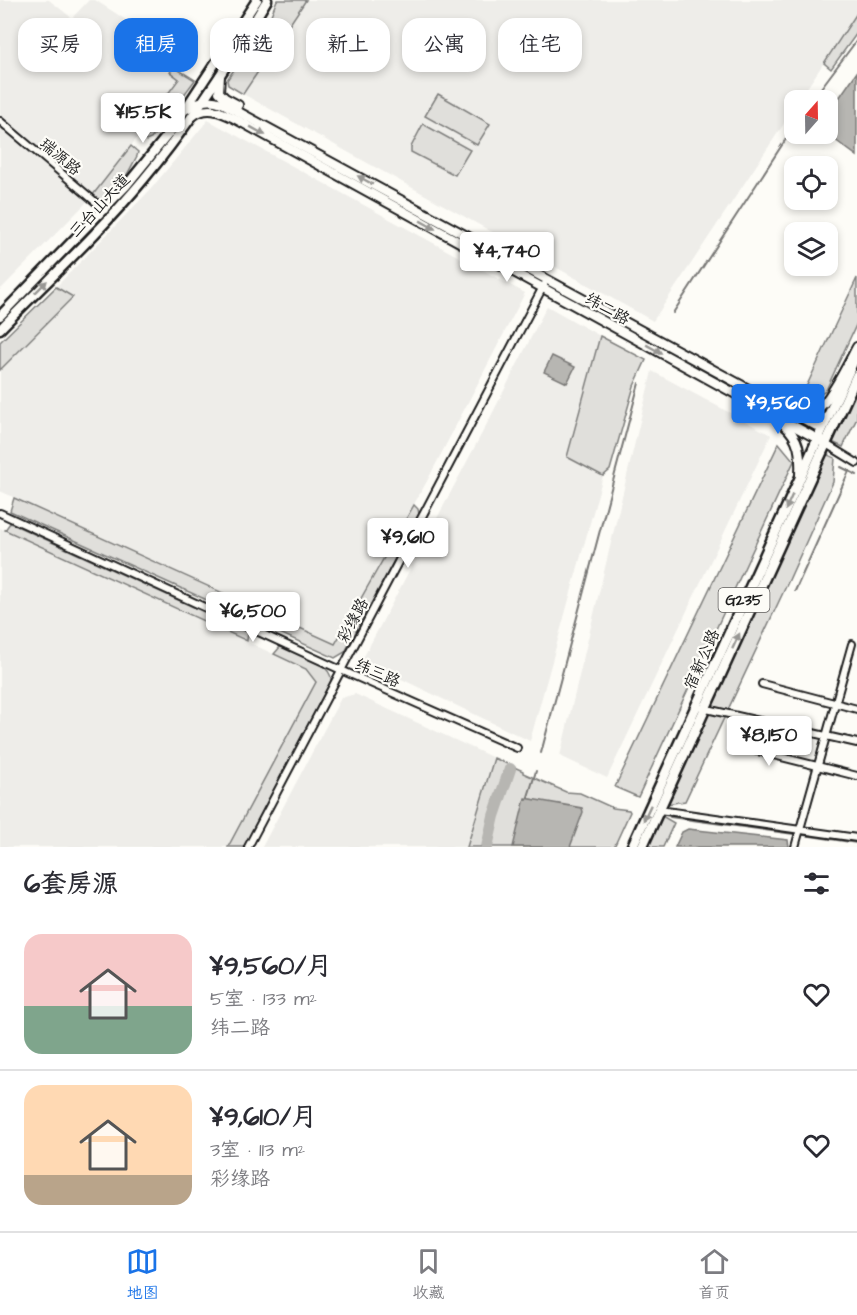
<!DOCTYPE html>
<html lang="zh">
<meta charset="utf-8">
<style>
body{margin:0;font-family:"Architects Daughter","LXGW WenKai TC",sans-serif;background:#f7f7f7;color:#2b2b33;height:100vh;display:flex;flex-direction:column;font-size:22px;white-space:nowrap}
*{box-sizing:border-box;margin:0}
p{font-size:20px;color:#7c7c81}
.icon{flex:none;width:33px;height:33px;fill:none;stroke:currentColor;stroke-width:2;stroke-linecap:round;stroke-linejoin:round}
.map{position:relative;height:847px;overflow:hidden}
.sheet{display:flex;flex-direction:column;background:#fff;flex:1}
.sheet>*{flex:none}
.guide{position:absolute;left:18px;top:18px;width:822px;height:54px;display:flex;gap:12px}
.needle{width:39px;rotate:20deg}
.buttons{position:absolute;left:784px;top:90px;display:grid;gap:12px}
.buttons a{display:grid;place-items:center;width:54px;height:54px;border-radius:12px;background:#fff;box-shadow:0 3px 9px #0003;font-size:30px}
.price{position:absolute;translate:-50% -51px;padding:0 14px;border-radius:6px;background:#fff;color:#222;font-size:20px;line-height:39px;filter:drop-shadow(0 2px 3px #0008)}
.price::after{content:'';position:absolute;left:50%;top:36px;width:18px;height:14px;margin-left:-9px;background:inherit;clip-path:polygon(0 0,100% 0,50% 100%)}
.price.selected{background:#1a73e8;color:#fff}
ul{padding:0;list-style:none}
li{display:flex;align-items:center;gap:18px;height:150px;padding:0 24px}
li+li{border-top:2px solid #e1e1e2}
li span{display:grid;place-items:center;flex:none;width:168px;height:120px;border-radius:18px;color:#555}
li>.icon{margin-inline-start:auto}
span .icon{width:72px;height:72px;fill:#fffc;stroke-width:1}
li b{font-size:26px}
h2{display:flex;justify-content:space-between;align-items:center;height:72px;padding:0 24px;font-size:26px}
.chip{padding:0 21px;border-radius:18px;background:#fff;box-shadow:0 3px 9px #0003;font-size:21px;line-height:54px}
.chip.selected{background:#1a73e8;color:#fff}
.tabs{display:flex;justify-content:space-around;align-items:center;height:84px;border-top:2px solid #e1e1e2;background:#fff;font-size:16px;color:#7c7c81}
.tabs a{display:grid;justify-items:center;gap:3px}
.tabs .selected{color:#1a73e8}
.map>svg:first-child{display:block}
.built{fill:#eeede9}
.green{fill:#e0dfdb;stroke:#7e7e7c;stroke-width:1.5}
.water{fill:#b7b6b2;stroke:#797876;stroke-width:1.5}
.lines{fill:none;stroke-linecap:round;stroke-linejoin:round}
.stream{stroke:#797876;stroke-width:2}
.river{stroke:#b7b6b2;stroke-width:12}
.minor-casing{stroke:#1c1c1c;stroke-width:10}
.tertiary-casing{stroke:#1c1c1c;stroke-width:12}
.secondary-casing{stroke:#1c1c1c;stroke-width:13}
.trunk-casing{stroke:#1c1c1c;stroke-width:14}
.minor{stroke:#fdfcf7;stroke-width:6}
.tertiary{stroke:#fdfcf7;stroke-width:8}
.secondary{stroke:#fdfcf7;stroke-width:8}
.trunk{stroke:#fdfcf7;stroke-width:9}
.oneway{fill:#989794}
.labels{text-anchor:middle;stroke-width:4.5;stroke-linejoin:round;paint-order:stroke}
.shield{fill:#fdfcf7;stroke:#605f5e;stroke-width:1.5}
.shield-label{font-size:15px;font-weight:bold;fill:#1c1c1c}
.street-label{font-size:16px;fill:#1c1c1c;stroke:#fdfcf7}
</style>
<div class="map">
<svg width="857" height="847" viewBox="0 0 857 847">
<rect width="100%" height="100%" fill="#fdfcf7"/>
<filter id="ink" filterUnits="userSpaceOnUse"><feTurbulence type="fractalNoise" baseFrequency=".0167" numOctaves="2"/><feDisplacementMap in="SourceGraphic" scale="12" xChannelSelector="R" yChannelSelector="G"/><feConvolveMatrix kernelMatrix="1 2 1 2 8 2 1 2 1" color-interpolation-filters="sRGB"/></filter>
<g filter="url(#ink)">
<!-- built -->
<g class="built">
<polygon points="0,0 49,0 72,18 89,0 95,0 176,52 165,69 179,78 131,146 84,205 0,290"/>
<polygon points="306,0 857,0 857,13 799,100 795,100 795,107 653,321 243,94"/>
<polygon points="208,120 525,293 426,483 335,644 0,491 0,370 72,298 56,287 150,190"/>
<polygon points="547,306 600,336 567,457 603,476 530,741 362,660 490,418"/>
<polygon points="652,371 771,435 607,778 560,756"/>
<polygon points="0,528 306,669 316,681 228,847 0,847"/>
<polygon points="355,694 494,758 467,847 262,847 341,698"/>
</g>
<!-- green -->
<g class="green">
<polygon points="277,0 306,0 243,94 228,85 227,80 271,15"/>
<polygon points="857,13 857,33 831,69 824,63"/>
<polygon points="174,67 195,80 151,139 146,141 138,134 179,79 170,72"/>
<polygon points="438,94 490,124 477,145 425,116"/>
<polygon points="423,124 470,150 455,175 411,152 411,147"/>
<path d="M131,146L138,152L137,156C131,167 117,197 105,201C100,202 96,198 92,196Z"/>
<polygon points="857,278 857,323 826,390 815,396 801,398"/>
<polygon points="56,287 73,297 0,370 0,342"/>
<polygon points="600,336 646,360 634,386 610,470 603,476 567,457"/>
<polygon points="857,387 857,418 843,447 832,442"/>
<polygon points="779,443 794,461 638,797 615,787"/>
<polygon points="826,454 835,458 833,482 789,580 685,801 666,804"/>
<polygon points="14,498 335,644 414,505 418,509 419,514 345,652 335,658 10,511"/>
<polygon points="10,523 248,632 247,641 5,530"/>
<path d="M281,646C295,653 333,663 331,681L244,847H228L316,682L306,669L274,654Z"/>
<polygon points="494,758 523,771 523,773 566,792 580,793 613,808 629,810 630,812 614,847 467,847"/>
<polygon points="662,816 674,823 663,847 645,847 658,819"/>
</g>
<!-- water -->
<g class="water">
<polygon points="857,72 857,156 827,134 828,114"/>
<polygon points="552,356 575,367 567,383 544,372"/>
<polygon points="525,798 582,808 583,812 570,847 513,847"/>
<polygon points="688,829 788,840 789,847 675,847 682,832"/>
</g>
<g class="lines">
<!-- stream -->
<g class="stream">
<polyline points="812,100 857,40"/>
<polyline points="673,313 795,125"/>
<polyline points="841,467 857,475"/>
<polyline points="795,591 849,471"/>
<polyline points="541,753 639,383"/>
<polyline points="527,800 536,771"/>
<polyline points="670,817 794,834"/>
<polyline points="804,835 857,843"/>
</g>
<!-- river -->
<polyline class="river" points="487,847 494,816 510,769"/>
<!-- minor casing -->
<g class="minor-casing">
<g id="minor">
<polyline points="0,121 105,210"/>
<polyline points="826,444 857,463"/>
<polyline points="0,513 341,670 517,748"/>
<polyline points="762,684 857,709"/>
<polyline points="702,708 857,743"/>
<polyline points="741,717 734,745 857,776"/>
<polyline points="659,810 857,838"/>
<polyline points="248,847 544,285"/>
<polyline points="795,847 852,644"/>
</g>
</g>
<!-- tertiary casing -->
<g class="tertiary-casing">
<g id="tertiary">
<polyline points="220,76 219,92 225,98 238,105"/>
<path d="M187,109C198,100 209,98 222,103L822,429"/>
<path d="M193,116C206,105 220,111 234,118L823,442"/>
<path d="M789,407C799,410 811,413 820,407C831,399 850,360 857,347"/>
<path d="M783,424C800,438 801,454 800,475"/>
</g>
</g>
<!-- secondary casing -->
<g class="secondary-casing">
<g id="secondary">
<polyline points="0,316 126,186 170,132 257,0"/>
<path d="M0,329C48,280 99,233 143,180C189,125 230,62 267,0"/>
</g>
</g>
<!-- trunk casing -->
<g class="trunk-casing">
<g id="trunk">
<polyline points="632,847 857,353"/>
<polyline points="642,847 857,375"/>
</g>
</g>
<!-- minor -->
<use href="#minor" class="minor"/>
<!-- tertiary -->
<use href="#tertiary" class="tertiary"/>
<!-- secondary -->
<use href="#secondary" class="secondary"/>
<!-- trunk -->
<use href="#trunk" class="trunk"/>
</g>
<!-- one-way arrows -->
<defs><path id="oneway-solid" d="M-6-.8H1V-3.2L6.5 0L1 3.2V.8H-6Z" transform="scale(1.5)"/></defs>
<g class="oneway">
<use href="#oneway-solid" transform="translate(258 131) rotate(29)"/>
<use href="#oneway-solid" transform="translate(365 180) rotate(-151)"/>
<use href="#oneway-solid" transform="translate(428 225) rotate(29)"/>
<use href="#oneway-solid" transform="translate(41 287) rotate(-45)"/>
<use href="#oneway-solid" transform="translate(654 349) rotate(29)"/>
<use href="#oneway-solid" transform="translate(789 502) rotate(114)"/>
<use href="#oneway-solid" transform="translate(736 641) rotate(-65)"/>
<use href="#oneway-solid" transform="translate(647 813) rotate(115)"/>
</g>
</g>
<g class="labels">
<!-- shield labels -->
<rect class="shield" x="718.5" y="588" width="51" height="24" rx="4.5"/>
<g class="shield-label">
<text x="744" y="605">G235</text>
</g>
<!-- street labels -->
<g class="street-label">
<text transform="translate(61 156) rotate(40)" y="6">瑞源路</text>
<text transform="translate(99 205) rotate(-47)" y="6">三台山大道</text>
<text transform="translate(608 308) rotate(29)" y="6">纬二路</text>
<text transform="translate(352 620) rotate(-62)" y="6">彩缘路</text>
<text transform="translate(701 659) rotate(-66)" y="6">宿新公路</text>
<text transform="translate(378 672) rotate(24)" y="6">纬三路</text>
</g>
</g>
</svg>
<div class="buttons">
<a><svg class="needle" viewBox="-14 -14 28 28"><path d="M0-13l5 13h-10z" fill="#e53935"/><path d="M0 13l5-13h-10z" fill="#7c7c81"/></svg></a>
<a><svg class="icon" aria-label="locate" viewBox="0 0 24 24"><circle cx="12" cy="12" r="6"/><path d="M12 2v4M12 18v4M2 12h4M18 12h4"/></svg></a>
<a><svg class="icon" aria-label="layers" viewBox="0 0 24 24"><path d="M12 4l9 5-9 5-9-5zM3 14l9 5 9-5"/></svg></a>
</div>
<b class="price" style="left:143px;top:144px">¥15.5K</b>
<b class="price" style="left:507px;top:283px">¥4,740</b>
<b class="price selected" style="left:778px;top:435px">¥9,560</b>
<b class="price" style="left:408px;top:569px">¥9,610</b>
<b class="price" style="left:253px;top:643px">¥6,500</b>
<b class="price" style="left:769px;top:767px">¥8,150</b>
<div class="guide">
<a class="chip">买房</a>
<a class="chip selected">租房</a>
<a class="chip">筛选</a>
<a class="chip">新上</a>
<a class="chip">公寓</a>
<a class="chip">住宅</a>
</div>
</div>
<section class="sheet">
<h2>6套房源<svg class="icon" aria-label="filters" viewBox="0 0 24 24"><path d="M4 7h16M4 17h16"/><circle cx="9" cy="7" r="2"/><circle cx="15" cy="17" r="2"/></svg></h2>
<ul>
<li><span style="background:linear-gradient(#f6c9c9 60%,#7fa58c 0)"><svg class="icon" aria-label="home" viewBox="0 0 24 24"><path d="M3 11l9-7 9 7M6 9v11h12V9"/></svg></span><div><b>¥9,560/月</b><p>5室 · 133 m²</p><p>纬二路</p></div><svg class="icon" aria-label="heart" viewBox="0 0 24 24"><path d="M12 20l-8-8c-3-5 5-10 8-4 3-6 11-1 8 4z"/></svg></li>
<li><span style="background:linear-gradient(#ffd9b3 75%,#b9a48a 0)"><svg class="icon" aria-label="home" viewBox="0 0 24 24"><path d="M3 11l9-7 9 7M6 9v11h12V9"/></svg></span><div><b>¥9,610/月</b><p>3室 · 113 m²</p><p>彩缘路</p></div><svg class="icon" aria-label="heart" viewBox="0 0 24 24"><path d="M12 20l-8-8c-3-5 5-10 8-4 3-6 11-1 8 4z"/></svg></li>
</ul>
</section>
<nav class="tabs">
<a class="selected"><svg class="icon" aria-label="map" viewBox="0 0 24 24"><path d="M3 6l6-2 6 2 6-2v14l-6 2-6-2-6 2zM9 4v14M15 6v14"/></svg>地图</a>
<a><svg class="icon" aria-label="saved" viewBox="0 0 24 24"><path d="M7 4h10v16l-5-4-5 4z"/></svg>收藏</a>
<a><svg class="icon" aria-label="home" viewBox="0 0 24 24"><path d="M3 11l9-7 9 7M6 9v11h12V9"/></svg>首页</a>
</nav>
